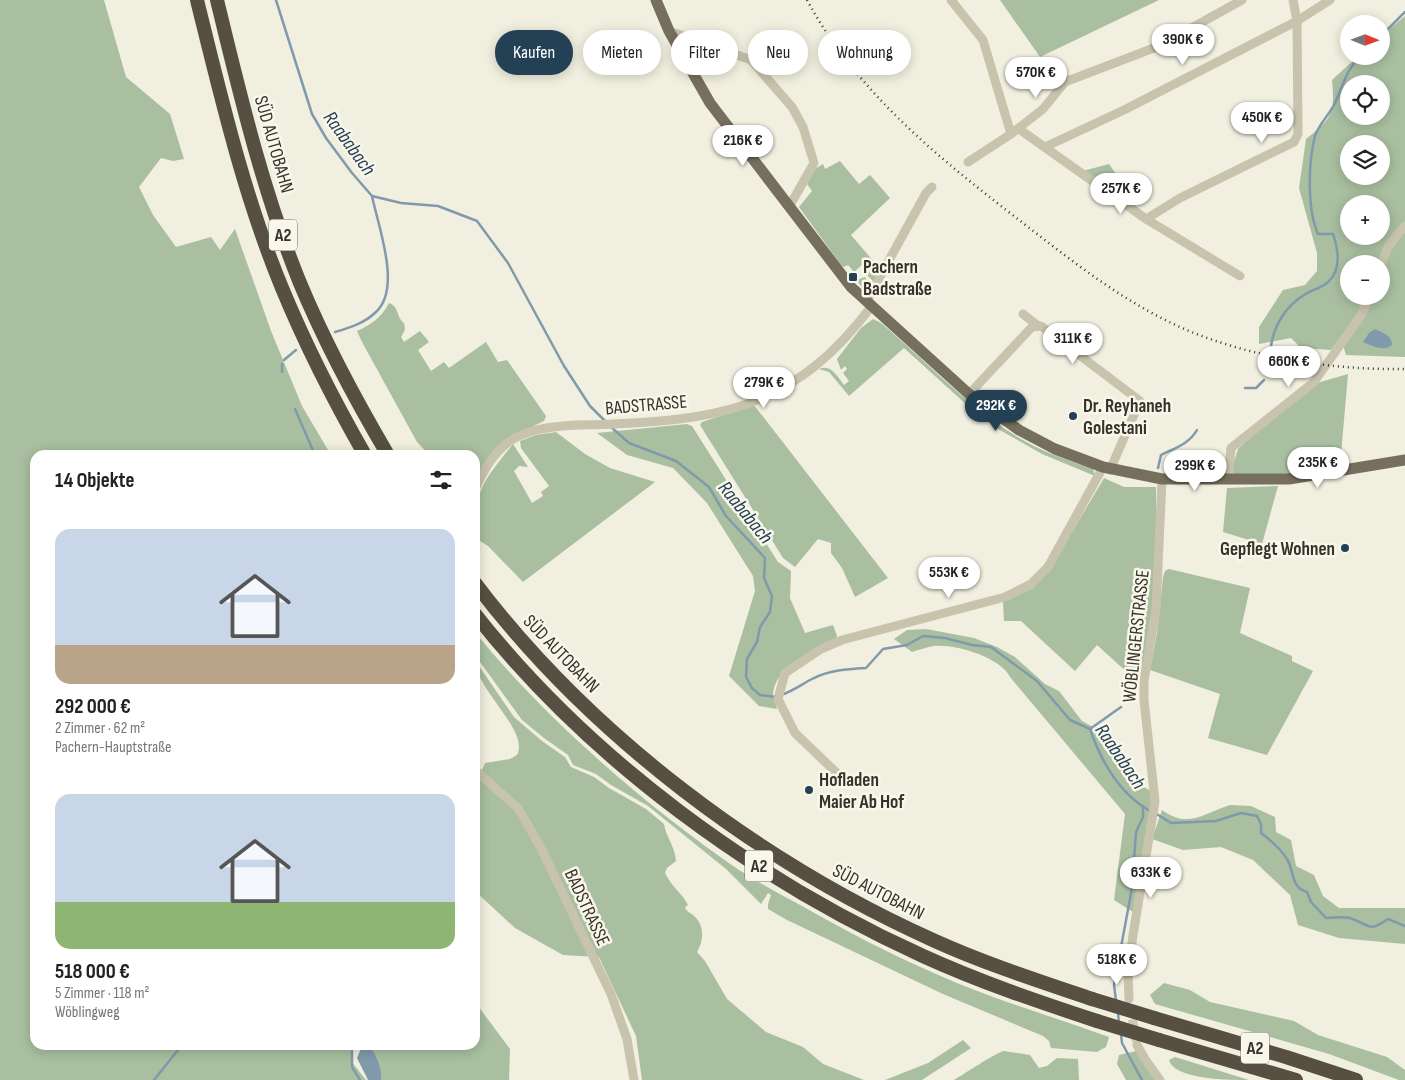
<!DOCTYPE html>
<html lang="de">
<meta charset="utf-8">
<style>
body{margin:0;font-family:"Sofia Sans Condensed",sans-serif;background:#f6f6f6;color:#222;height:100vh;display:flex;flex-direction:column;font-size:19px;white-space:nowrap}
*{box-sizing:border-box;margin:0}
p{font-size:16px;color:#767676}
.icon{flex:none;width:28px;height:28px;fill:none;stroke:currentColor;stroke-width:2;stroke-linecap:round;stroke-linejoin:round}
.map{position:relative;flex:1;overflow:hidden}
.details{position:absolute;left:30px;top:450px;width:450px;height:600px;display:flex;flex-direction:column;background:#fff;border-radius:15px;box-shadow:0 2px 12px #0003}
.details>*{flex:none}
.guide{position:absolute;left:495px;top:30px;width:475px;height:45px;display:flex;gap:10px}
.needle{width:32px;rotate:91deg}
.controls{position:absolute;left:1340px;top:15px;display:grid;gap:10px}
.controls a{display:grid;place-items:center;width:50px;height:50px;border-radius:50%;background:#fff;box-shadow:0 2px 12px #0003;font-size:25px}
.price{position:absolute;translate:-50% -42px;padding:0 11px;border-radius:18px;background:#fff;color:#222;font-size:16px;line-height:32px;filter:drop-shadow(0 1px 2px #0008)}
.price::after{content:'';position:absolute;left:50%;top:30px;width:15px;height:11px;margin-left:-8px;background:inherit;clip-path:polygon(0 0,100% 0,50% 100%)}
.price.on{background:#234055;color:#fff}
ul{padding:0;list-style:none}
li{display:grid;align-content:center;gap:10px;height:265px;padding:0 25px}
li span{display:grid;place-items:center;height:155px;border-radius:15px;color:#555}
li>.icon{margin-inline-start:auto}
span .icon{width:90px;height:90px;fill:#fffc;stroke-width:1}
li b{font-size:21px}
h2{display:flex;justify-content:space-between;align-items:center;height:60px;padding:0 25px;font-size:21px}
.tag{padding:0 18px;border-radius:22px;background:#fff;box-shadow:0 2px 12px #0003;font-size:18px;line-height:45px}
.tag.on{background:#234055;color:#fff}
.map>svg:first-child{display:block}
.green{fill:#a9bfa0;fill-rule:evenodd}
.water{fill:#809aac}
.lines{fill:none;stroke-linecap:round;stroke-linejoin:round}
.stream{stroke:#809aac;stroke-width:2.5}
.minor-tunnel{stroke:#ccc9bb;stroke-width:9;stroke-dasharray:9 4.5;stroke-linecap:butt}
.minor{stroke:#c8c3ac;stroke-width:9}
.major{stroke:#776f5d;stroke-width:11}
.highway{stroke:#575042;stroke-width:14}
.rail{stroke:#37332a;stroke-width:2.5;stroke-dasharray:1 4;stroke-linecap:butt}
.highway-bridge{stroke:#575042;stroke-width:14}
.poi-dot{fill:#234055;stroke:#f9f7eb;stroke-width:2}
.labels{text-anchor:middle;stroke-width:5;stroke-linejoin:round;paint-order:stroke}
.shield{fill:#f9f7eb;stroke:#716e64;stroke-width:1}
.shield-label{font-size:18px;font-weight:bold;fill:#37332a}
.street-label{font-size:19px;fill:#37332a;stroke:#f9f7eb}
.poi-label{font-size:19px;font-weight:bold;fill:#37332a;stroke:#f9f7eb;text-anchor:start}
.water-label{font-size:20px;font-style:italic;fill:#234055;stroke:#f9f7eb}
</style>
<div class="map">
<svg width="1405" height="1080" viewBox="0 0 1405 1080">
<rect width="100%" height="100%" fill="#f1efdf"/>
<!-- green -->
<g class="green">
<polygon points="0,0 104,0 126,77 170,114 184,159 173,161 161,158 139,187 153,215 176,247 211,237 220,250 235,229 271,331 302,406 331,455 35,455 35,1045 353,1045 351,1061 366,1080 0,1080"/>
<polygon points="1000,0 1159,0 1040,57"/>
<path d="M1405,16V224L1377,264H1349V296H1365L1360,311L1331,350L1301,348L1291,338L1259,344V327L1283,290L1305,285L1317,271V253L1299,188L1306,139C1333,118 1335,113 1332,80L1358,56H1381V36ZM1349,84H1381V116H1349ZM1349,144H1381V176H1349ZM1349,204H1381V236H1349Z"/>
<polygon points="840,161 859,184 870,175 890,198 851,235 881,270 873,281 867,275 870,271 863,264 854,272 848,265 844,267 841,265 799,207 812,191 807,184 815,169 823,164 825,169"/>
<polygon points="1109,164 1118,177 1099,184 1083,171"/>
<path d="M1405,232V357L1346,355L1343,345L1371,296H1381C1381,262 1383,259 1405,232Z"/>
<polygon points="865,277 872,286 868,292 865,293 857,280"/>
<path d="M389,303C399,306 396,317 404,323L405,330L401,337L404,342L420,331L429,342L418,350L431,371L444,362L449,368L486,342L498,362L507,360L546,416L544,421C516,434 488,450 475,479V455H429L417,442L362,342L357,331C372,324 381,318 389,303Z"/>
<path d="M873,319L881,323C925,360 966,405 1016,436C1040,451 1067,460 1093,469L1095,476L1042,454L998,429L968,406L904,348L849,396L829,372L819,369C831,364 837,376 844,385L849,381L843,373L847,369L845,366L841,370L837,359L861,328Z"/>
<polygon points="1348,374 1340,466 1289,475 1234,476 1232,468 1238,449 1257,431 1317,383"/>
<polygon points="754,405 888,578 855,597 842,568 831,553 831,543 818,539 795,567 783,558 700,425 702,422"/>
<path d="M687,424L692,426L778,562L791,571L790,598L805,633L833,625L837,636L835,640C814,652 777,664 773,693C773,698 776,704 777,709L759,706L729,676L755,591L753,576L707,503L673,468L627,455L597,433Z"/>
<path d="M556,432L585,454L610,468L655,482L523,582L488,546L475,538C475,488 483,482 513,444L528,467L519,466L514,471L532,503L543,496L541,492L549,486L521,448L520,441L536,435Z"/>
<polygon points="1104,478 1124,487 1156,487 1156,564 1152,619 1142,673 1130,675 1097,645 1075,671 1021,621 1004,621 1003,602 1033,588 1049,571"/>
<polygon points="1278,486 1262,544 1223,532 1227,488"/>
<polygon points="1169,569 1250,588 1240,633 1292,656 1292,661 1313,671 1267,755 1208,738 1220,694 1150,670 1157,633 1163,577 1165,571"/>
<path d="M926,629L974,638L997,647L1015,657L1045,684L1059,691L1082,721L1097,729L1131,780L1151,791L1152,803L1133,912L1114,900L1125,814L1010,677C1000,657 956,644 934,646C927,647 919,650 912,652L894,639L907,630Z"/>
<path d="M475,632C544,718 645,805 736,868C757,882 780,894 802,906C846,931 890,954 936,974C992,999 1051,1016 1109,1037L1106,1047L1097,1052L1051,1048L1049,1041L1043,1036L943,994L787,920L768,909V904L771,895L768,893L761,904L726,869L648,806L611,785L596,774L573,765L568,755L544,738L522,720L475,655Z"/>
<path d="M475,660L514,717L542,741L565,757L571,767L594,777L609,788L646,809L664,824C666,837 675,846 676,861L667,868L665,873C671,886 682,893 688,905L685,907C687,912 689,912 693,915C705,925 704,940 697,952L705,961L727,999L766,1032L803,1047L823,1064L864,1080H642L636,1036L599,957L563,955L515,928L475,891V768L482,770L485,763L510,759L517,755C530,731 475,689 475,660Z"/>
<path d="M1230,805L1251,806L1275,817L1276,832L1291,840L1296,866L1314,875L1323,896L1339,908H1405V944L1339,938L1298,925L1290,895L1253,860L1221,847L1183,850L1152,839L1162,810C1188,829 1202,814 1230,805Z"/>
<polygon points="1164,983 1190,990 1210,1002 1294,1021 1318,1035 1387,1057 1405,1070 1405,1080 1399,1080 1329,1054 1155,1004 1150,995"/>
<polygon points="475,1002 510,1049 509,1080 381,1080 380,1069 369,1045 475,1045"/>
<polygon points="963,1040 971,1048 922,1080 885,1080 928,1063"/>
<path d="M1004,1051L1030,1055L1039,1068L1047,1066L1057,1058L1078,1059L1079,1080H954C966,1073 995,1053 1004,1051Z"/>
<polygon points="1136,1051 1157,1080 1126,1080 1117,1064 1119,1055"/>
<path d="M1175,1057L1249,1080C1231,1080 1174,1080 1169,1060Z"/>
</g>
<!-- water -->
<g class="water">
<path d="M1375,329C1383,333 1392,335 1392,345C1384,352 1372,346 1363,342L1369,333Z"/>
<path d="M362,1046H369C377,1056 382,1068 381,1080H368L357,1058Z"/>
</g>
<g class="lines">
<!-- stream -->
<g class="stream">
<polyline points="276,0 312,114 326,138 352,173 372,196 401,203 438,206 477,221 508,263 564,366 590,406 605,421"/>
<polyline points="1381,36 1405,12"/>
<path d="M335,332C349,328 365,323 376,312C402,288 378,226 372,196"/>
<path d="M1271,346C1274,325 1286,306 1304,295C1311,290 1322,288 1328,282C1342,270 1338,249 1333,234H1318C1307,209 1308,163 1315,136C1319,124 1330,114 1335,103C1343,86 1346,70 1360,56"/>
<polyline points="284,360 296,350"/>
<polyline points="282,364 282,372"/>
<polyline points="1245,388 1256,388 1264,380"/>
<polyline points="295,409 315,455"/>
<polyline points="611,427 629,443 676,461 709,487 726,516 765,558 764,578 772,596 770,612 760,627 757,642 747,659 746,677 752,688 760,695 776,697"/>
<path d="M1158,468L1161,455C1175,448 1189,444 1197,430"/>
<path d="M781,695C793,691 802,684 812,679C829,670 848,669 866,668L883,649L907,645L923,636L945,638L972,645L991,647L1037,681L1070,720L1090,729C1101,761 1120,794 1150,811"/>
<polyline points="1090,729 1121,707"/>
<path d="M1155,813L1171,823L1216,821L1241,813L1257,816L1261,824V833C1272,841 1280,848 1287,859C1295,872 1290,887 1307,892L1311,902L1326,918C1333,918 1343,916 1350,918C1370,925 1368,933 1388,919L1405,926"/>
<polyline points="1116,1001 1114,985 1132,888 1136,832 1143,817 1143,806"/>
<polyline points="1118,1012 1119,1024"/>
<polyline points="1121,1034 1122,1043 1142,1080"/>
<polyline points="352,1045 352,1067 360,1080"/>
<polyline points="154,1080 182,1045"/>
</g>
<!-- minor-tunnel -->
<polyline class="minor-tunnel" points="1130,1006 1137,1045"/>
<!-- minor -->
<g class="minor">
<polyline points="951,0 983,40 1011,134 1043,109 1065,82 1159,46 1242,0"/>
<polyline points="669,31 751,60 792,107 803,127 814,163 789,207"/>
<polyline points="1019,129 1146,219 1240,276"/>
<polyline points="1045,147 1124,110 1297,21 1330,0"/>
<polyline points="968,162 1011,134"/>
<polyline points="1146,219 1180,198 1294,142 1298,134 1297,21 1293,0"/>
<polyline points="1381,264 1389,245 1405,226"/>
<polyline points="866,302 926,193 932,187"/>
<polyline points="1023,314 1037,325"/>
<polyline points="969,394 1032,327 1041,326 1140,401 1110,470"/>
<polyline points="1228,479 1231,448 1314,382 1362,314 1369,296"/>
<path d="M475,490C484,468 497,446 519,436C547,423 583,426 613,424C657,422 702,419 744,405C799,386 836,353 871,307"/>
<polyline points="475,770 518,808 541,848 611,994 627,1039 634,1080"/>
<polyline points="842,778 795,733 778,699 785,673 821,649 842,640 1005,597 1031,584 1048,567 1103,467"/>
<polyline points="1129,999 1128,973 1133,935 1155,801 1144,700 1144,681 1156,609 1162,479"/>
<polyline points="1137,1045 1145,1059 1160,1080"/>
</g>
<!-- major -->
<polyline class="major" points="656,0 669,31 710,103 851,287 969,394 1019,430 1055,449 1103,467 1162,479 1289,479 1405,460"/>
<!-- highway -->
<g class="highway">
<path d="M197,0C221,97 244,196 282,288C306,346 334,401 365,455"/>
<path d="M217,0C240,95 263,192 300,283C325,343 355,399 388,455"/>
<path d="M475,583C591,736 761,863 935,941C986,964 1039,981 1092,999"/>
<path d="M475,614C590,760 755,880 923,956C980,982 1039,1002 1097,1021"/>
<polyline points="1154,1018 1286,1057 1356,1080"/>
<polyline points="1159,1040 1296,1080"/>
</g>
<!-- rail -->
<path class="rail" d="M807,0C858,94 940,159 1023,223C1077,265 1130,307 1194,333C1260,359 1334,370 1405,369"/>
<!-- highway-bridge -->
<g class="highway-bridge">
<polyline points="1092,999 1154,1018"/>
<polyline points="1097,1021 1159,1040"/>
</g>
</g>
<!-- markers -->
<g class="poi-dot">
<rect x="848" y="272" width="10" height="10" rx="2.5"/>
<circle cx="1073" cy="416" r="5"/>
<circle cx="1345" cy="548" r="5"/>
<circle cx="809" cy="790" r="5"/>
</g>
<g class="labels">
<!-- shield labels -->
<g class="shield">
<rect x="269" y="219.5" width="28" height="31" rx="4"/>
<rect x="745" y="850.5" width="28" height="31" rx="4"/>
<rect x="1241" y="1032.5" width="28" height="31" rx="4"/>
</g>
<g class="shield-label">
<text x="283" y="241">A2</text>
<text x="759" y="872">A2</text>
<text x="1255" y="1054">A2</text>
</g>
<!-- street labels -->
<g class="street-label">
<text transform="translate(275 144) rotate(74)" y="7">SÜD AUTOBAHN</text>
<text transform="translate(646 404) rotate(-5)" y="7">BADSTRASSE</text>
<text transform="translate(1135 636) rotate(-84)" y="7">WÖBLINGERSTRASSE</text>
<text transform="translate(562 653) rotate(46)" y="7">SÜD AUTOBAHN</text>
<text transform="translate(879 891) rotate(27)" y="7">SÜD AUTOBAHN</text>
<text transform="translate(588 907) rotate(65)" y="7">BADSTRASSE</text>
</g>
<!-- poi labels -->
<g class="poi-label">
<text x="863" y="273">Pachern<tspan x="863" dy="22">Badstraße</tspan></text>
<text x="1083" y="412">Dr. Reyhaneh<tspan x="1083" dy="22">Golestani</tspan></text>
<text x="1335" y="555" text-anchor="end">Gepflegt Wohnen</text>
<text x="819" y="786">Hofladen<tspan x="819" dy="22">Maier Ab Hof</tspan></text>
</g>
<!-- water labels -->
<g class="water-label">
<text transform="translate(350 143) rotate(54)" y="7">Raababach</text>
<text transform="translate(746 512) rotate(51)" y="7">Raababach</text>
<text transform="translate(1121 756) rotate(56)" y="7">Raababach</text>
</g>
</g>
</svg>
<div class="controls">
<a><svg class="needle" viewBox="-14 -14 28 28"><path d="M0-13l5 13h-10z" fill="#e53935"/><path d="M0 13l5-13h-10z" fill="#767676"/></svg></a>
<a><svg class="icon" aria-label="locate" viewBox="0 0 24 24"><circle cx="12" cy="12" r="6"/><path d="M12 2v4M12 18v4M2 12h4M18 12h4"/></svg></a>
<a><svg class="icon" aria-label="layers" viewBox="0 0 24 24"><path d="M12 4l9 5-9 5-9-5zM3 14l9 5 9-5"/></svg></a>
<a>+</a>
<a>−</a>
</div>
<b class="price" style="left:1183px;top:66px">390K €</b>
<b class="price" style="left:1036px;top:99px">570K €</b>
<b class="price" style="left:1262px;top:144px">450K €</b>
<b class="price" style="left:743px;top:167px">216K €</b>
<b class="price" style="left:1121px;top:215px">257K €</b>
<b class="price" style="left:1073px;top:365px">311K €</b>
<b class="price" style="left:1289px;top:388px">660K €</b>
<b class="price" style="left:764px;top:409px">279K €</b>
<b class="price on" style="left:996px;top:432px">292K €</b>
<b class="price" style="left:1318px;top:489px">235K €</b>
<b class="price" style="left:1195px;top:492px">299K €</b>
<b class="price" style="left:949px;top:599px">553K €</b>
<b class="price" style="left:1151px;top:899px">633K €</b>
<b class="price" style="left:1117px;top:986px">518K €</b>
<div class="guide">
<a class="tag on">Kaufen</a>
<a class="tag">Mieten</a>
<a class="tag">Filter</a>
<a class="tag">Neu</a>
<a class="tag">Wohnung</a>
</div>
<section class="details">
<h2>14 Objekte<svg class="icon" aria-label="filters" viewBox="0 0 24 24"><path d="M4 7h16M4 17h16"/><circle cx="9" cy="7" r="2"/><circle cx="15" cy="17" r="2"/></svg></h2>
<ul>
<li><span style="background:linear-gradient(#c9d6e8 75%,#b9a48a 0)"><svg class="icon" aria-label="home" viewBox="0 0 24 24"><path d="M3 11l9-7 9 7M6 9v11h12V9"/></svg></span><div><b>292 000 €</b><p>2 Zimmer · 62 m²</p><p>Pachern-Hauptstraße</p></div></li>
<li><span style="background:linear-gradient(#c9d6e8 70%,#8fb573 0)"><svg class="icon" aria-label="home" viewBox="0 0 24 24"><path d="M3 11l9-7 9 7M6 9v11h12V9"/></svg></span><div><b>518 000 €</b><p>5 Zimmer · 118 m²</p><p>Wöblingweg</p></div></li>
</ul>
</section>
</div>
